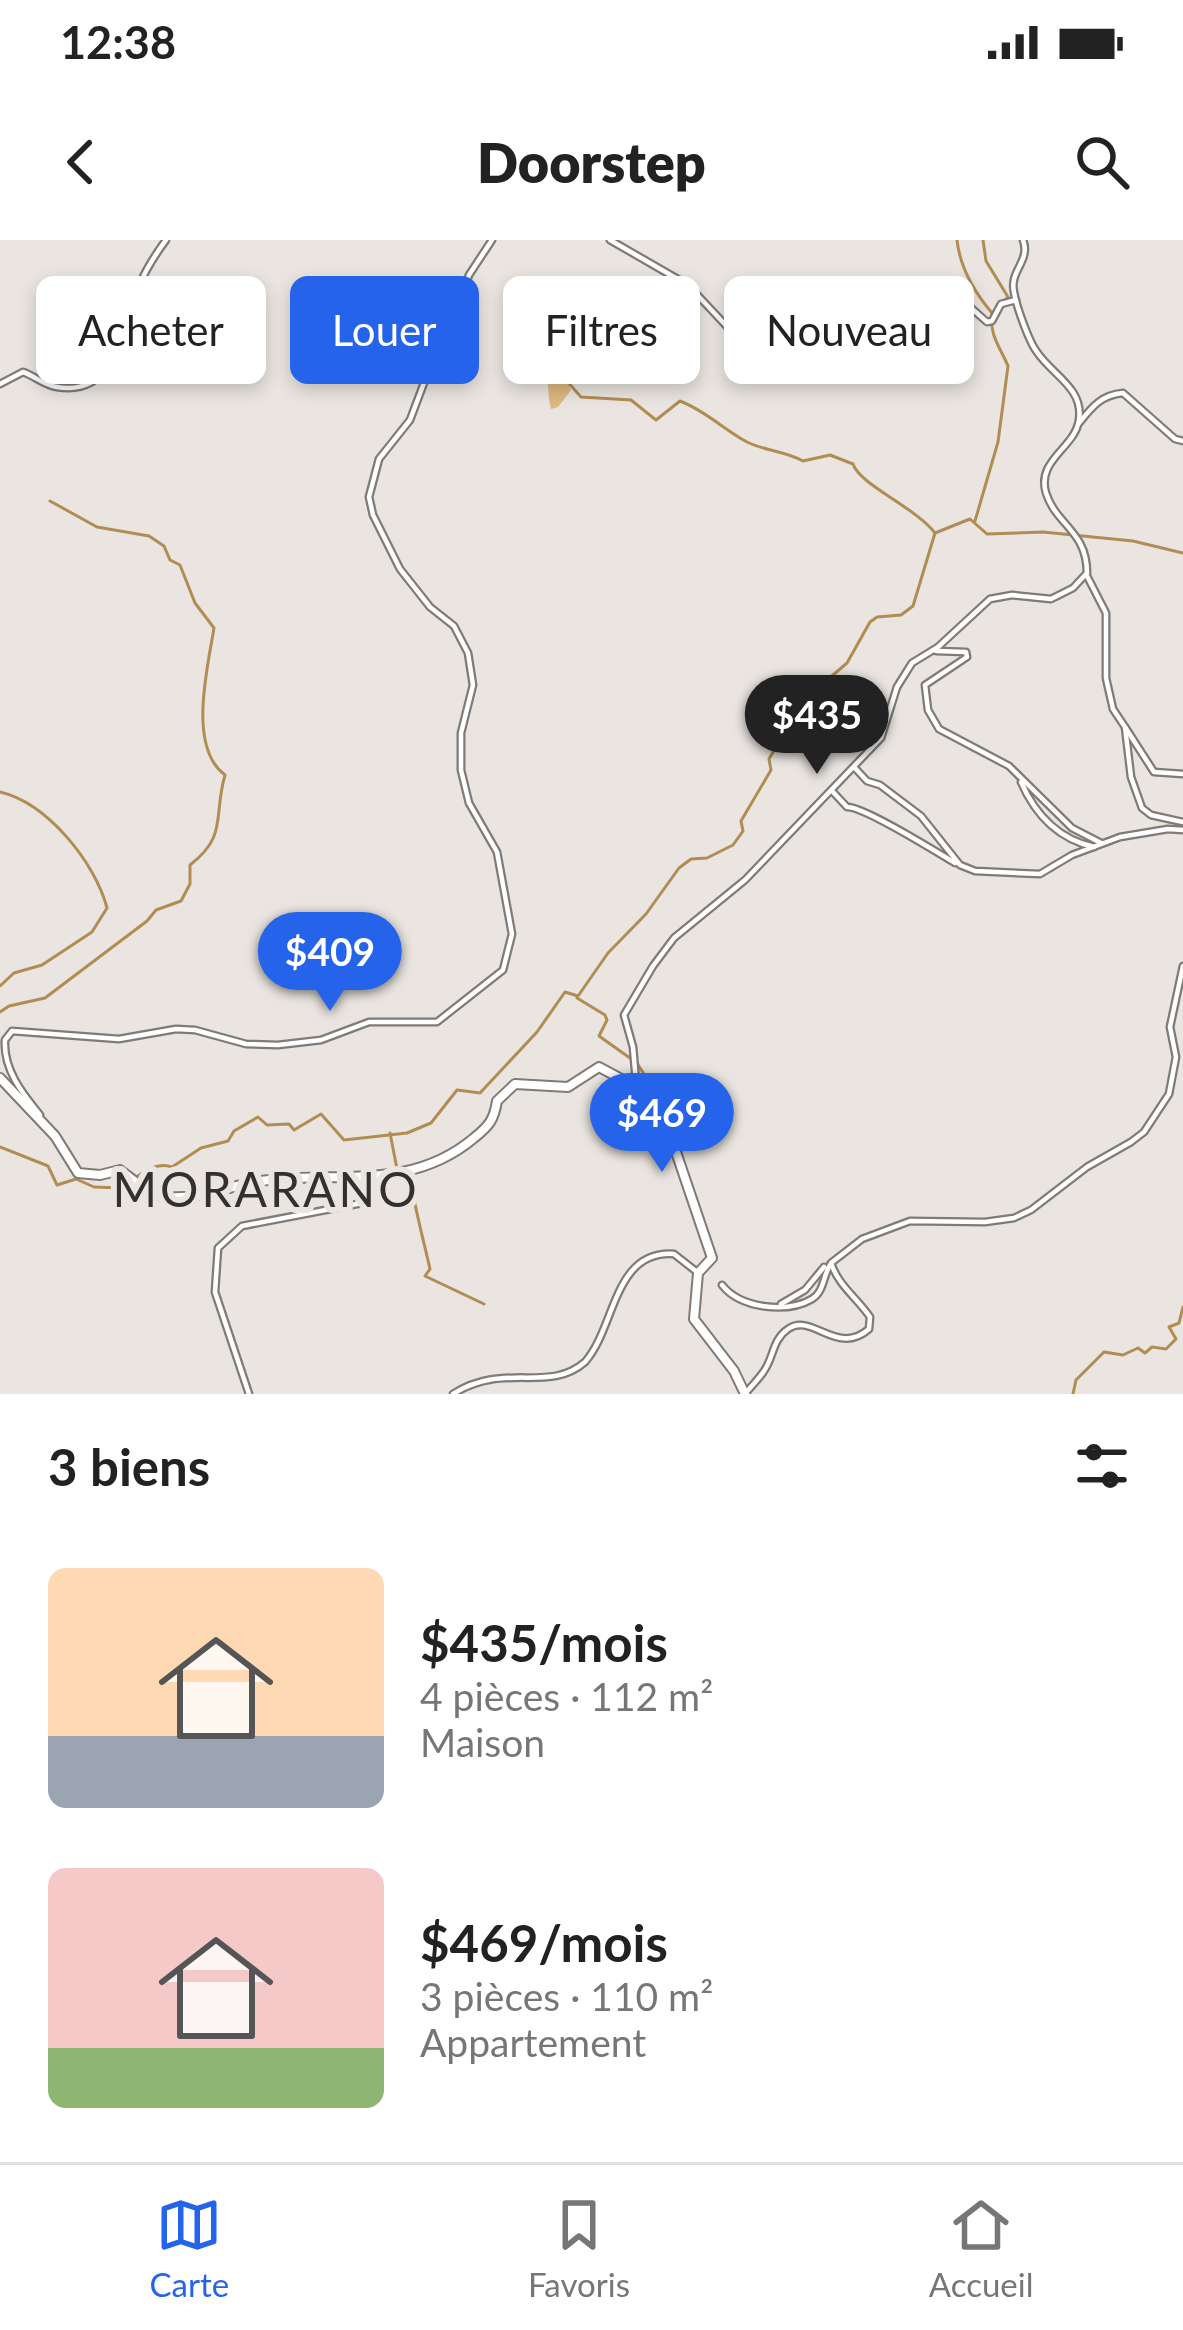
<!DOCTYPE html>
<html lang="fr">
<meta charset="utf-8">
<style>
body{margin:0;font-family:Lato,sans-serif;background:#f2f2f2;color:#222;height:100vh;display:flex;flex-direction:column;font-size:45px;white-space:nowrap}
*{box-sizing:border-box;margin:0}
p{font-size:39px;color:#767676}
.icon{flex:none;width:66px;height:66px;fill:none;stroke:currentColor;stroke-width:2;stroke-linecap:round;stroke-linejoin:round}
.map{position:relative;height:1154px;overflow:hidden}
.side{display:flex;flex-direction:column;background:#fff;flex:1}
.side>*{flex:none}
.hud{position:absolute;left:36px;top:36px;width:1113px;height:108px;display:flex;gap:24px}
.price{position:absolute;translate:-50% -102px;padding:0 27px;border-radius:42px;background:#2563eb;color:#fff;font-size:39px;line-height:78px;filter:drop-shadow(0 3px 6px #0008)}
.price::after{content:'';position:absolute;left:50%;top:72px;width:36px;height:27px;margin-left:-18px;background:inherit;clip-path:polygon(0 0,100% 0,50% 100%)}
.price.active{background:#222;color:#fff}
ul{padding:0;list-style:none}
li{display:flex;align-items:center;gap:36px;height:300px;padding:0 48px}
li span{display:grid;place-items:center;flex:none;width:336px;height:240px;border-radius:18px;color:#555}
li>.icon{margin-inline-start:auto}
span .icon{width:144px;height:144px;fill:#fffc;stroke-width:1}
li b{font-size:51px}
h2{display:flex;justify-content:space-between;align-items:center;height:144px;padding:0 48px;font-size:51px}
.pill{padding:0 42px;border-radius:18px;background:#fff;box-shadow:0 6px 18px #0003;font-size:42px;line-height:108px}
.pill.active{background:#2563eb;color:#fff}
.status{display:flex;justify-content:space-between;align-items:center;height:84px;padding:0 60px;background:#fff;direction:ltr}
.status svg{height:33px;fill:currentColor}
header{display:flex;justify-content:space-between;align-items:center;height:156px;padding:0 48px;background:#fff;font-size:54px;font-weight:800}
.dock{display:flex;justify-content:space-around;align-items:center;height:168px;border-top:3px solid #e0e0e0;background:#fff;font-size:33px;color:#767676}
.dock a{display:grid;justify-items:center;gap:6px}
.dock .active{color:#2563eb}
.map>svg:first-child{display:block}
.green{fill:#deb981}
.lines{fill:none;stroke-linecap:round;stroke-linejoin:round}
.stream{stroke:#b18d54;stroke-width:3}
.street-casing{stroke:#7f7b76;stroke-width:9}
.secondary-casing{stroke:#7f7b76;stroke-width:12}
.street{stroke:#fff;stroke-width:4.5}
.secondary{stroke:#fff;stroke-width:8}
.labels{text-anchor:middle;stroke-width:12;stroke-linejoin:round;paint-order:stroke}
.quarter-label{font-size:48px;letter-spacing:3px;fill:#33312f;stroke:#eae5e0}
</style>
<div class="status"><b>12:38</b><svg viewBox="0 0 49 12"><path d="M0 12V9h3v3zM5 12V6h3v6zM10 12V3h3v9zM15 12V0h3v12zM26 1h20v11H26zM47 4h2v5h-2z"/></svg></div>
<header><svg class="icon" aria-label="back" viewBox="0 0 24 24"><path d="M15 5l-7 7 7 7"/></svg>Doorstep<svg class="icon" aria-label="search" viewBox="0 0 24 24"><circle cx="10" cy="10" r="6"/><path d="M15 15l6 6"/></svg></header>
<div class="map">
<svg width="1183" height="1154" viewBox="0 0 1183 1154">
<rect width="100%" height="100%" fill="#eae5e0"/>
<!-- green -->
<path class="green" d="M548,79L551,104L571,150L558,167L551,169C548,159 549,149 547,138C542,109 527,108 548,79Z"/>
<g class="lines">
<!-- stream -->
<g class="stream">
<path d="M957,0C960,27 975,53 992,73C989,95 1000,107 1008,126L998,202L975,281"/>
<polyline points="983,0 986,21 1008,57 992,73"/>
<polyline points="935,293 970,279 987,294 1043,292 1133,301 1183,313"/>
<path d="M0,552C47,563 95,622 107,668L92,692L42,725L14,733L0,746"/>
<polyline points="577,758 605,775 607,780 599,796 637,823 662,863 705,901"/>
<path d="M0,772L9,766L45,758L147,681L156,670L181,661L190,644V625C228,596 213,576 225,535C187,507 208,426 214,388L195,363L180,325L170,320L164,306L149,296L97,287L50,261"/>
<polyline points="390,893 397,929"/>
<path d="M0,907L48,926L57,945L76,939L94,947L121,948C137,938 152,920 172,927L201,908L228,901L234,891L258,877L267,885L289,884L294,890L321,874L344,900L407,893L431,883L457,850L480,853L537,792L565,752L578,756L608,713L646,674L679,628L691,619L707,618L733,605L743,591L741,581L771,530L769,519L804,460L847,423L870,382L877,377L901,375L913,366L935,293C915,267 860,245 853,224L830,215L803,221C785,211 765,211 747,202C723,189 706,171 680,161L656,180L631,160L581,157L566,140L549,93"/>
<path d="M403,934L410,938C415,969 423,998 430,1029L425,1036L484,1064"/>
<polyline points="1073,1154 1076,1140 1104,1112 1123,1115 1138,1108 1145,1113 1152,1107 1166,1109 1176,1099 1169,1087 1179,1083 1183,1067"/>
</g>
<!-- street casing -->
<g class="street-casing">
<g id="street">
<path d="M610,0L688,45L748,109L780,125L806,121L837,107L883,106L900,91L911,65C925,62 939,53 952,51L987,82L992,81L1001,64L1016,60"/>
<path d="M0,144L23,132C35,136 43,145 57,147C116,157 124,90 138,49C144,32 155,15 166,0"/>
<path d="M1079,183C1092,167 1101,155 1123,153L1175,199L1183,201"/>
<polyline points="1087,336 1106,373 1106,438 1113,469 1125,487 1131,537 1142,568 1151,575 1183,582"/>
<polyline points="936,411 966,412 967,417 925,445 928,470 939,489 1009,526 1072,588 1101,603"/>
<polyline points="1125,487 1154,532 1183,534"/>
<polyline points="854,527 867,541 880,545 921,576 960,625 975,631 1040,634 1072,615 1120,597 1168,589 1183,590"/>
<path d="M1021,542C1035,574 1058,599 1094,607"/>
<path d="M833,552L847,567C863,566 935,611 955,623"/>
<path d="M637,853L633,807L624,775L653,726L674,698L745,640L881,498L897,447L912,423L938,407L990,359L1012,355L1051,359L1073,348L1087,333C1087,291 1056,285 1046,253C1036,220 1075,208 1079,180C1084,148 1052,135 1037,112C1029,102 1016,65 1014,52C1009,31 1031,21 1023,0"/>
<path d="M40,875C22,853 3,829 5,800L12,791L119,799L176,789L195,790L246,804L278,805L321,800L369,782H437L503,730L512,694L497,612L469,563L461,530V493L473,445L468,413L454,386L430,367L400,329L373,275L369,257L379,219L410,180L433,119L451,87L469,35L492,0"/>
<path d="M722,1045C740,1068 786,1074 812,1059C824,1052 823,1036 830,1025"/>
<polyline points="781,1064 805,1050 824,1027"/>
<polyline points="249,1154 215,1052 218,1008 242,986 362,963 380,938"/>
<path d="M453,1154C505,1121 548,1154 585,1122C616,1087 613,1010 674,1014L697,1032"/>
<path d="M745,1154C751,1146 759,1139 764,1131C774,1117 772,1100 788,1089C812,1072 837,1117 869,1089L870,1077C857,1058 838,1045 831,1023L862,999L910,981L985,982L1014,978L1031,970L1087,927L1131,902L1144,892L1169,854L1176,817L1170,787L1183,726"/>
</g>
</g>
<!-- secondary casing -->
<g class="secondary-casing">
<path id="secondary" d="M0,838L55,896L78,933L100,935L120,930C135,941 149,955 168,957C201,960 236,943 269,940C343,932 412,950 474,898C489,886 494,880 497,861L515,844L568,847L599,827L627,842L654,886L674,906L712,1018L698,1033L694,1079L734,1131L745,1154"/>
</g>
<!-- street -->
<use href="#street" class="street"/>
<!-- secondary -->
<use href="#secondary" class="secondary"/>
</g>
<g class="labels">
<!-- quarter labels -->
<g class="quarter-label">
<text x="266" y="967">MORARANO</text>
</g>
</g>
</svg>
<b class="price active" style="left:817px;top:537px">$435</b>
<b class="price" style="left:330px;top:774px">$409</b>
<b class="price" style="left:662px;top:935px">$469</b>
<div class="hud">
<a class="pill">Acheter</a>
<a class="pill active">Louer</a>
<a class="pill">Filtres</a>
<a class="pill">Nouveau</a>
</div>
</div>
<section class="side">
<h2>3 biens<svg class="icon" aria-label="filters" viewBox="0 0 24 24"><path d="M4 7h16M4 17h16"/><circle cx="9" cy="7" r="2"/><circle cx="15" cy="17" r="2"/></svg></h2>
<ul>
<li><span style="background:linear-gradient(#ffd9b3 70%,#9aa5b1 0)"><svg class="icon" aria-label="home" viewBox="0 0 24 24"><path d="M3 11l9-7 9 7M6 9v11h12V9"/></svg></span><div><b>$435/mois</b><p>4 pièces · 112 m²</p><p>Maison</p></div></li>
<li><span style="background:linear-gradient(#f6c9c9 75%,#8fb573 0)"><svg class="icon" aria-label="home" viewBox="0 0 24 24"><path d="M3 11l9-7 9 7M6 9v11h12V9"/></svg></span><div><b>$469/mois</b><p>3 pièces · 110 m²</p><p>Appartement</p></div></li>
</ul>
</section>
<nav class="dock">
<a class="active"><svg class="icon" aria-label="map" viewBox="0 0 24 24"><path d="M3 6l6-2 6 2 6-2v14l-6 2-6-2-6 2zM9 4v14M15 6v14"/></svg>Carte</a>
<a><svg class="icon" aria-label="saved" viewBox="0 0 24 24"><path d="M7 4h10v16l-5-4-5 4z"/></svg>Favoris</a>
<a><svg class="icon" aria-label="home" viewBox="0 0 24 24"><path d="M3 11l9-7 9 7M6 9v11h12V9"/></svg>Accueil</a>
</nav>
